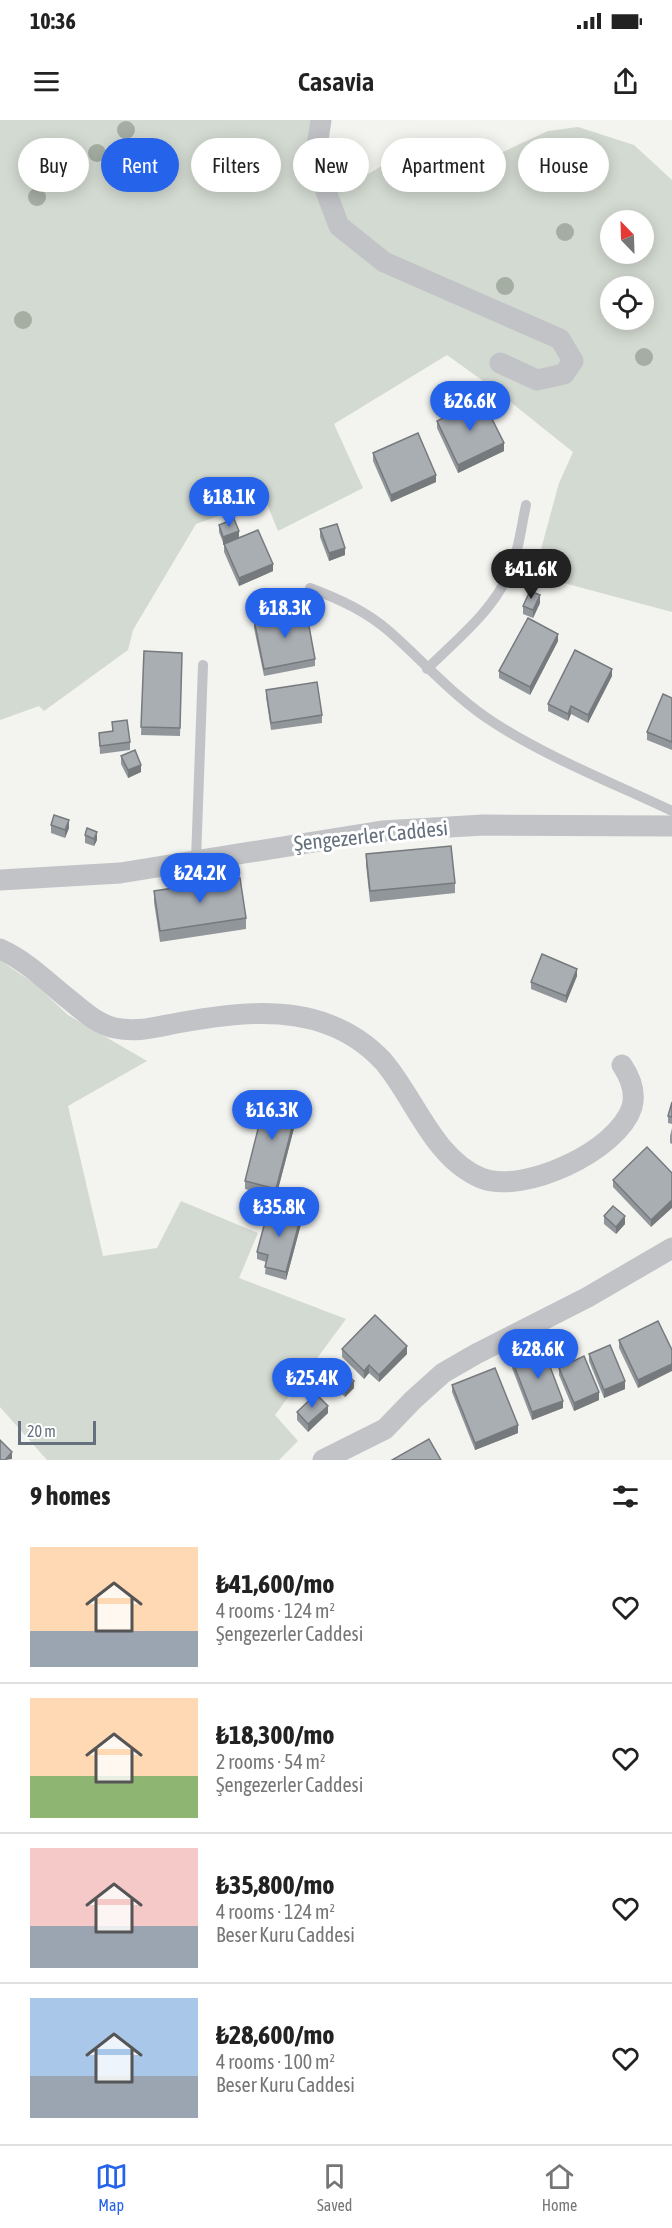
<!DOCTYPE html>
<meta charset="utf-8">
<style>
body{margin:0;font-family:"Asap Condensed",sans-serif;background:#f6f6f6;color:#222;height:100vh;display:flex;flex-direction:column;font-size:22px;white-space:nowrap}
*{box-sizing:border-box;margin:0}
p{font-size:20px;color:#767676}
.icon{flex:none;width:33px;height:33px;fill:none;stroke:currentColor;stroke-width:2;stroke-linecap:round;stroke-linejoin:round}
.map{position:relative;height:1340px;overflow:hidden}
.details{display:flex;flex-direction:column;background:#fff;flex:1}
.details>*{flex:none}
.hud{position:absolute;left:18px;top:18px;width:636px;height:54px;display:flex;gap:12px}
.needle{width:39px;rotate:337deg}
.fabs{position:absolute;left:600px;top:90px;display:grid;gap:12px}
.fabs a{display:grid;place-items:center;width:54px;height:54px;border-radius:50%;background:#fff;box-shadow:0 3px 15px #0003;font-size:30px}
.scale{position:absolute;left:18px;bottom:15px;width:78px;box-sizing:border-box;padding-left:6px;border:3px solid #65707e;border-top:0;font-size:16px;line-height:21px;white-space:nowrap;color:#65707e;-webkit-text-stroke:4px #fff;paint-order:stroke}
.price{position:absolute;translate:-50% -51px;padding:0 14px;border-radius:21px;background:#2563eb;color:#fff;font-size:20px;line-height:39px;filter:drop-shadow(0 2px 3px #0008)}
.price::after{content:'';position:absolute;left:50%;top:36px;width:18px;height:14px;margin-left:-9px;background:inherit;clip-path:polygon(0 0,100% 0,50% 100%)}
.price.selected{background:#222;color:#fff}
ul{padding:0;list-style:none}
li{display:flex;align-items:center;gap:18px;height:150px;padding:0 30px}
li+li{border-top:2px solid #e0e0e0}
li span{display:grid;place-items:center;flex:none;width:168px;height:120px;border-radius:0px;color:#555}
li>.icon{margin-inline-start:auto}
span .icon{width:72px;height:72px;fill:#fffc;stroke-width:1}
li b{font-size:26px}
h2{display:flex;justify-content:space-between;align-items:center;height:72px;padding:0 30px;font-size:26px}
.tag{padding:0 21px;border-radius:27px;background:#fff;box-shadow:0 3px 15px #0003;font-size:21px;line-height:54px}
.tag.selected{background:#2563eb;color:#fff}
.status{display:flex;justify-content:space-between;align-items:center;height:42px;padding:0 30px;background:#fff;direction:ltr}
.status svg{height:16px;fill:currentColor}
header{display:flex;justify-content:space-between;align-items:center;height:78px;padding:0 30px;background:#fff;font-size:27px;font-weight:600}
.dock{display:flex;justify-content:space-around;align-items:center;height:84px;border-top:2px solid #e0e0e0;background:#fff;font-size:16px;color:#767676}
.dock a{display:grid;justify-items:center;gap:3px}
.dock .selected{color:#2563eb}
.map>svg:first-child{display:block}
.green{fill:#d3dad1;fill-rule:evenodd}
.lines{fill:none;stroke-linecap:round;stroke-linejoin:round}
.lane{stroke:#c1c3c7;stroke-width:10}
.street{stroke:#c1c3c7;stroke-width:21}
.tree{fill:#a5aea2}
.wall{fill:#91969a}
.shaded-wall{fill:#767a7d}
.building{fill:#a9aeb3;stroke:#767a7d;stroke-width:1.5}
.labels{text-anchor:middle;stroke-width:6;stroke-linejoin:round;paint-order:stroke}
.street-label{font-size:21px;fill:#65707e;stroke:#fff}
</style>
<div class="status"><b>10:36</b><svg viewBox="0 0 49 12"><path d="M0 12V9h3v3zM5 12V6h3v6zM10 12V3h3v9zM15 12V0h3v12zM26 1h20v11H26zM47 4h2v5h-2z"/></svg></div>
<header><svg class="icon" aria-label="menu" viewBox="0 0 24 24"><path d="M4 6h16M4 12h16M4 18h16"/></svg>Casavia<svg class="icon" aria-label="share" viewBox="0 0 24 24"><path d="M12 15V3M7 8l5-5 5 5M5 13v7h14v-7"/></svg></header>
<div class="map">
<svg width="672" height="1340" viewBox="0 0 672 1340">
<rect width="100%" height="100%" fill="#f3f3f0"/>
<!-- green -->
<g class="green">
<path d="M0,0H312L318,14L340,26L368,54L417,25L490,38L548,11L578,7L634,25L672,60V492L534,455L559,363L573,332L493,268L447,235L334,304L363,368L278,411L265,379L196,404L133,510L128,530L44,591L39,586L0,600ZM610,100H644V134H610ZM610,166H644V200H610Z"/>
<polygon points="0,840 36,865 68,895 147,941 68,986 103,1136 157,1128 181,1081 258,1113 239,1158 346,1199 275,1295 298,1321 279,1340 47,1340 0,1287"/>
</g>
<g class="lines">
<!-- lane -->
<g class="lane">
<path d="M310,468C339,479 366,491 390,512C425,543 456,579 496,604C551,639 613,663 672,691"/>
<path d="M427,549C456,520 493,491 509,453C519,432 521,407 526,385"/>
<polyline points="196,740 203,545"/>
</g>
<!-- street -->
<g class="street">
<polyline points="321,0 317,27 325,69 339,106 384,142 560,219 573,241 564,254 537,260 500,243"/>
<polyline points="0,760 120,753 382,711 483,705 672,706"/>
<path d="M0,829C25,840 45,860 66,877C81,889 96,904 115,908C139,913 160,906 183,902C228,894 282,887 327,904C349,912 367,924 383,941C415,978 433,1038 481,1058C523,1075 618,1031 632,987C636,972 630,957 622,945"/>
<polyline points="323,1340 385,1309 413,1280 443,1253 476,1234 588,1177 672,1128"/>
</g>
</g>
<!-- trees -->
<g class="tree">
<circle cx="126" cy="10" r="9"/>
<circle cx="97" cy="33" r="9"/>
<circle cx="37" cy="77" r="9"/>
<circle cx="565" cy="112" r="9"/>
<circle cx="505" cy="166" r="9"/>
<circle cx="23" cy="200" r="9"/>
<circle cx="644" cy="237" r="9"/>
</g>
<!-- wall -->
<g class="wall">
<polygon points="437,301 504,331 458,353 437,308"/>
<polygon points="373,333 436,362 391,382 373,341"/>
<polygon points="219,405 239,418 273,451 239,466 224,432 224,425 219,412"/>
<polygon points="320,409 345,435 329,441 320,417"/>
<polygon points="540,483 533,498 523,494 523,486"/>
<polygon points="254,500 315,539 315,546 264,556 254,508"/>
<polygon points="558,521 530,575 499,558 499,551"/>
<polygon points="144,531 182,533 180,616 141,615"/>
<polygon points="612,556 588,603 571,594 568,601 548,591 548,584"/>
<polygon points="266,570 322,595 322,603 271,610 266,577"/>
<polygon points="672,578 672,630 647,620 647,612"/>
<polygon points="112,602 130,622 130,630 100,634 99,613 112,611"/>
<polygon points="121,636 141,652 128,658 121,644"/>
<polygon points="51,705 69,708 65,718 51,713"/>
<polygon points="85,715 97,720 94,726 85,723"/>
<polygon points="366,734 455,763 455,773 370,782 366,745"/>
<polygon points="154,771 246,798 246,809 160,822 154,782"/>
<polygon points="577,856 566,883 531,869 531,862"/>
<polygon points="672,982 672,1004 668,1003 668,996"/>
<polygon points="299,989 276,1077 245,1069 245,1061"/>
<polygon points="672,1008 672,1024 670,1023 670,1016"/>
<polygon points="672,1053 651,1107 613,1067 613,1060"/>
<polygon points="604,1096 625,1104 616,1114 604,1104"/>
<polygon points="301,1104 286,1160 265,1154 266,1142 257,1139 257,1132"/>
<polygon points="619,1220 672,1230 638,1268 619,1228"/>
<polygon points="342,1229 407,1234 379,1262 369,1253 364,1259 342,1237"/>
<polygon points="589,1234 625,1269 604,1278 589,1241"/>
<polygon points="512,1240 563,1288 532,1300 512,1248"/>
<polygon points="559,1248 599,1280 574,1291 559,1255"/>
<polygon points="329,1255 354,1268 345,1277 329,1262"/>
<polygon points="452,1265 518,1313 475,1330 452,1272"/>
<polygon points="297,1292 328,1293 308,1312 297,1300"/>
</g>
<!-- shaded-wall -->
<g class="shaded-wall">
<polygon points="504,323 504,331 458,353 458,345"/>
<polygon points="436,355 436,362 391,382 391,375"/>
<polygon points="239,411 239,419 223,425 223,417"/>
<polygon points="345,428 345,435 329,441 329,433"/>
<polygon points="273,444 273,451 239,466 239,458"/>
<polygon points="540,475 540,483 533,498 533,490"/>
<polygon points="558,514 558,521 530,575 530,567"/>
<polygon points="612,549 612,556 588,603 588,595"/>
<polygon points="571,586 571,594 568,601 568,594"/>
<polygon points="141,645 141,652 128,658 128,650"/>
<polygon points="69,700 69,708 65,718 65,710"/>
<polygon points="97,712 97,720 94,726 94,719"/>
<polygon points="577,849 577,856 566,883 566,876"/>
<polygon points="299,981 299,989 276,1077 276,1069"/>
<polygon points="672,1080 672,1088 651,1107 651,1100"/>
<polygon points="301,1096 301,1104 286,1160 286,1152"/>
<polygon points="625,1096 625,1104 616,1114 616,1107"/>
<polygon points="407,1226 407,1234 379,1262 379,1255"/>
<polygon points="672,1244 672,1251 638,1268 638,1260"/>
<polygon points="369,1245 369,1253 364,1259 364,1251"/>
<polygon points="354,1261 354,1268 345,1277 345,1270"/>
<polygon points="625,1261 625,1269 604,1278 604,1270"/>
<polygon points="599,1272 599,1280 574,1291 574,1283"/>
<polygon points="563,1281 563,1288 532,1300 532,1292"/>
<polygon points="328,1286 328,1293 308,1312 308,1304"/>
<polygon points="518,1305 518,1313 475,1330 475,1323"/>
<polygon points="12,1332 12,1339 5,1340"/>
</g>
<!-- building -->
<g class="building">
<polygon points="482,279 504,323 458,345 437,301"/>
<polygon points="418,313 436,355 391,375 373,333"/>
<polygon points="234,399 239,411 223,417 219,405"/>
<polygon points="337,404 345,428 329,433 320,409"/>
<polygon points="258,410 273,444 239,458 224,424"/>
<polygon points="530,471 540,475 533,490 523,486"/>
<polygon points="306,490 315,539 264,549 254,500"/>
<polygon points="528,498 558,514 530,567 499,551"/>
<polygon points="575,530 612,549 588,595 571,586 568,594 548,584"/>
<polygon points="144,531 182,533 180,608 141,607"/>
<polygon points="317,562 322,595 271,603 266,570"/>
<polygon points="663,574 672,578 672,622 647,612"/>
<polygon points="127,600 130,622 100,626 99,613 113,611 112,602"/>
<polygon points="135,630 141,645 128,650 121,636"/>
<polygon points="54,695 69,700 65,710 51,705"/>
<polygon points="87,708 97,712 94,719 85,715"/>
<polygon points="451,726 455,763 370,771 366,734"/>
<polygon points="240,758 246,798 160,811 154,771"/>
<polygon points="542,834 577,849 566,876 531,862"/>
<polygon points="267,973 299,981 276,1069 245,1061"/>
<polygon points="672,982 672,997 668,996"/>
<polygon points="647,1027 672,1053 672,1080 651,1100 613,1060"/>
<polygon points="613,1086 625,1096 616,1107 604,1096"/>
<polygon points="269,1087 301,1096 286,1152 265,1147 268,1135 257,1132"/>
<polygon points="375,1195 407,1226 379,1255 369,1245 364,1251 342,1229"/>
<polygon points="658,1201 672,1230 672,1244 638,1260 619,1220"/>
<polygon points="610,1225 625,1261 604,1270 589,1234"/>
<polygon points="543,1228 563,1281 532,1292 512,1240"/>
<polygon points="584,1236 599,1272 574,1283 559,1248"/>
<polygon points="338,1246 354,1261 345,1270 329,1255"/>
<polygon points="495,1248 518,1305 475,1323 452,1265"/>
<polygon points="316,1274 328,1286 308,1304 297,1292"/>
<polygon points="429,1319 441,1340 392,1340"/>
<polygon points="0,1320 12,1332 5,1340 0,1340"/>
</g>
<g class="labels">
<!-- street labels -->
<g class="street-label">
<text transform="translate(371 716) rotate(-6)" y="7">Şengezerler Caddesi</text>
</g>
</g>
</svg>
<div class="fabs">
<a><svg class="needle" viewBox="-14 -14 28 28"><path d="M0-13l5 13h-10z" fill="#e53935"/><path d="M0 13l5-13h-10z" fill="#767676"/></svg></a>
<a><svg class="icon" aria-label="locate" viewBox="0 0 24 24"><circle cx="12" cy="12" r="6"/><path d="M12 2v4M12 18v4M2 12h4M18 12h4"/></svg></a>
</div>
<div class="scale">20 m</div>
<b class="price" style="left:470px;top:312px">₺26.6K</b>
<b class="price" style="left:229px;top:408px">₺18.1K</b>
<b class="price selected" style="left:531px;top:480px">₺41.6K</b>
<b class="price" style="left:285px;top:519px">₺18.3K</b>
<b class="price" style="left:200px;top:784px">₺24.2K</b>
<b class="price" style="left:272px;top:1021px">₺16.3K</b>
<b class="price" style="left:279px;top:1118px">₺35.8K</b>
<b class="price" style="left:538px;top:1260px">₺28.6K</b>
<b class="price" style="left:312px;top:1289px">₺25.4K</b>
<div class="hud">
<a class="tag">Buy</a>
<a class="tag selected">Rent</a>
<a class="tag">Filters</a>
<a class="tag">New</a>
<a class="tag">Apartment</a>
<a class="tag">House</a>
</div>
</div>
<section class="details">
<h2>9 homes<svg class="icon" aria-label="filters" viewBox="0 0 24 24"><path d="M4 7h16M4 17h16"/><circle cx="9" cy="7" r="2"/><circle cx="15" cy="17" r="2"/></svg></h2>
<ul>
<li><span style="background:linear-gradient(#ffd9b3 70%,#9aa5b1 0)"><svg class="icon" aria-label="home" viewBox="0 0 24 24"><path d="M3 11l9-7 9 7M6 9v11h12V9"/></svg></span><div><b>₺41,600/mo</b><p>4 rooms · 124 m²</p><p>Şengezerler Caddesi</p></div><svg class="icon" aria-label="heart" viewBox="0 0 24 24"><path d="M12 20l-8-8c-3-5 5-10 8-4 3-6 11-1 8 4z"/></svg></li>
<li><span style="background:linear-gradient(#ffd9b3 65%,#8fb573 0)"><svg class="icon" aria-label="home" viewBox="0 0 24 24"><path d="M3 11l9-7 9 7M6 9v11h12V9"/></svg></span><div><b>₺18,300/mo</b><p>2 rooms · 54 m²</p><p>Şengezerler Caddesi</p></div><svg class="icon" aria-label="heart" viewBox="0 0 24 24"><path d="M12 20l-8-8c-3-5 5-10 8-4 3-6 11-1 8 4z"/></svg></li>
<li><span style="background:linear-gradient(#f6c9c9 65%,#9aa5b1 0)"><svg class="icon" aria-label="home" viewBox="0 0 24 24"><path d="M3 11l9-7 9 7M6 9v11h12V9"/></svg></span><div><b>₺35,800/mo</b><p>4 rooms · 124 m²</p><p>Beser Kuru Caddesi</p></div><svg class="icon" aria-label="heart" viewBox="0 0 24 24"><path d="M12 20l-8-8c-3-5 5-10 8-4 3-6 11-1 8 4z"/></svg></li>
<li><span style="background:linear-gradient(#a9c7e8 65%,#9aa5b1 0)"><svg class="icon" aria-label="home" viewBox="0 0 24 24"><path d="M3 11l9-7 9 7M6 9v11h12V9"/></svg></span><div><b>₺28,600/mo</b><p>4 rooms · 100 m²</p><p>Beser Kuru Caddesi</p></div><svg class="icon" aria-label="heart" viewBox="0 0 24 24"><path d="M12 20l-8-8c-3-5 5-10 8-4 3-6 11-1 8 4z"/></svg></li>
</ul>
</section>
<nav class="dock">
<a class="selected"><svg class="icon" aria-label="map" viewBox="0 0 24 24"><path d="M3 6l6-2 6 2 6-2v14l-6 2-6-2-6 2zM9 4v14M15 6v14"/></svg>Map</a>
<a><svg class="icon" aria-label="saved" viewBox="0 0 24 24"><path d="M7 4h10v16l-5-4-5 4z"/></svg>Saved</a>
<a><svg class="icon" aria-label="home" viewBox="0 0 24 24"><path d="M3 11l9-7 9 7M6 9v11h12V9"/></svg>Home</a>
</nav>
